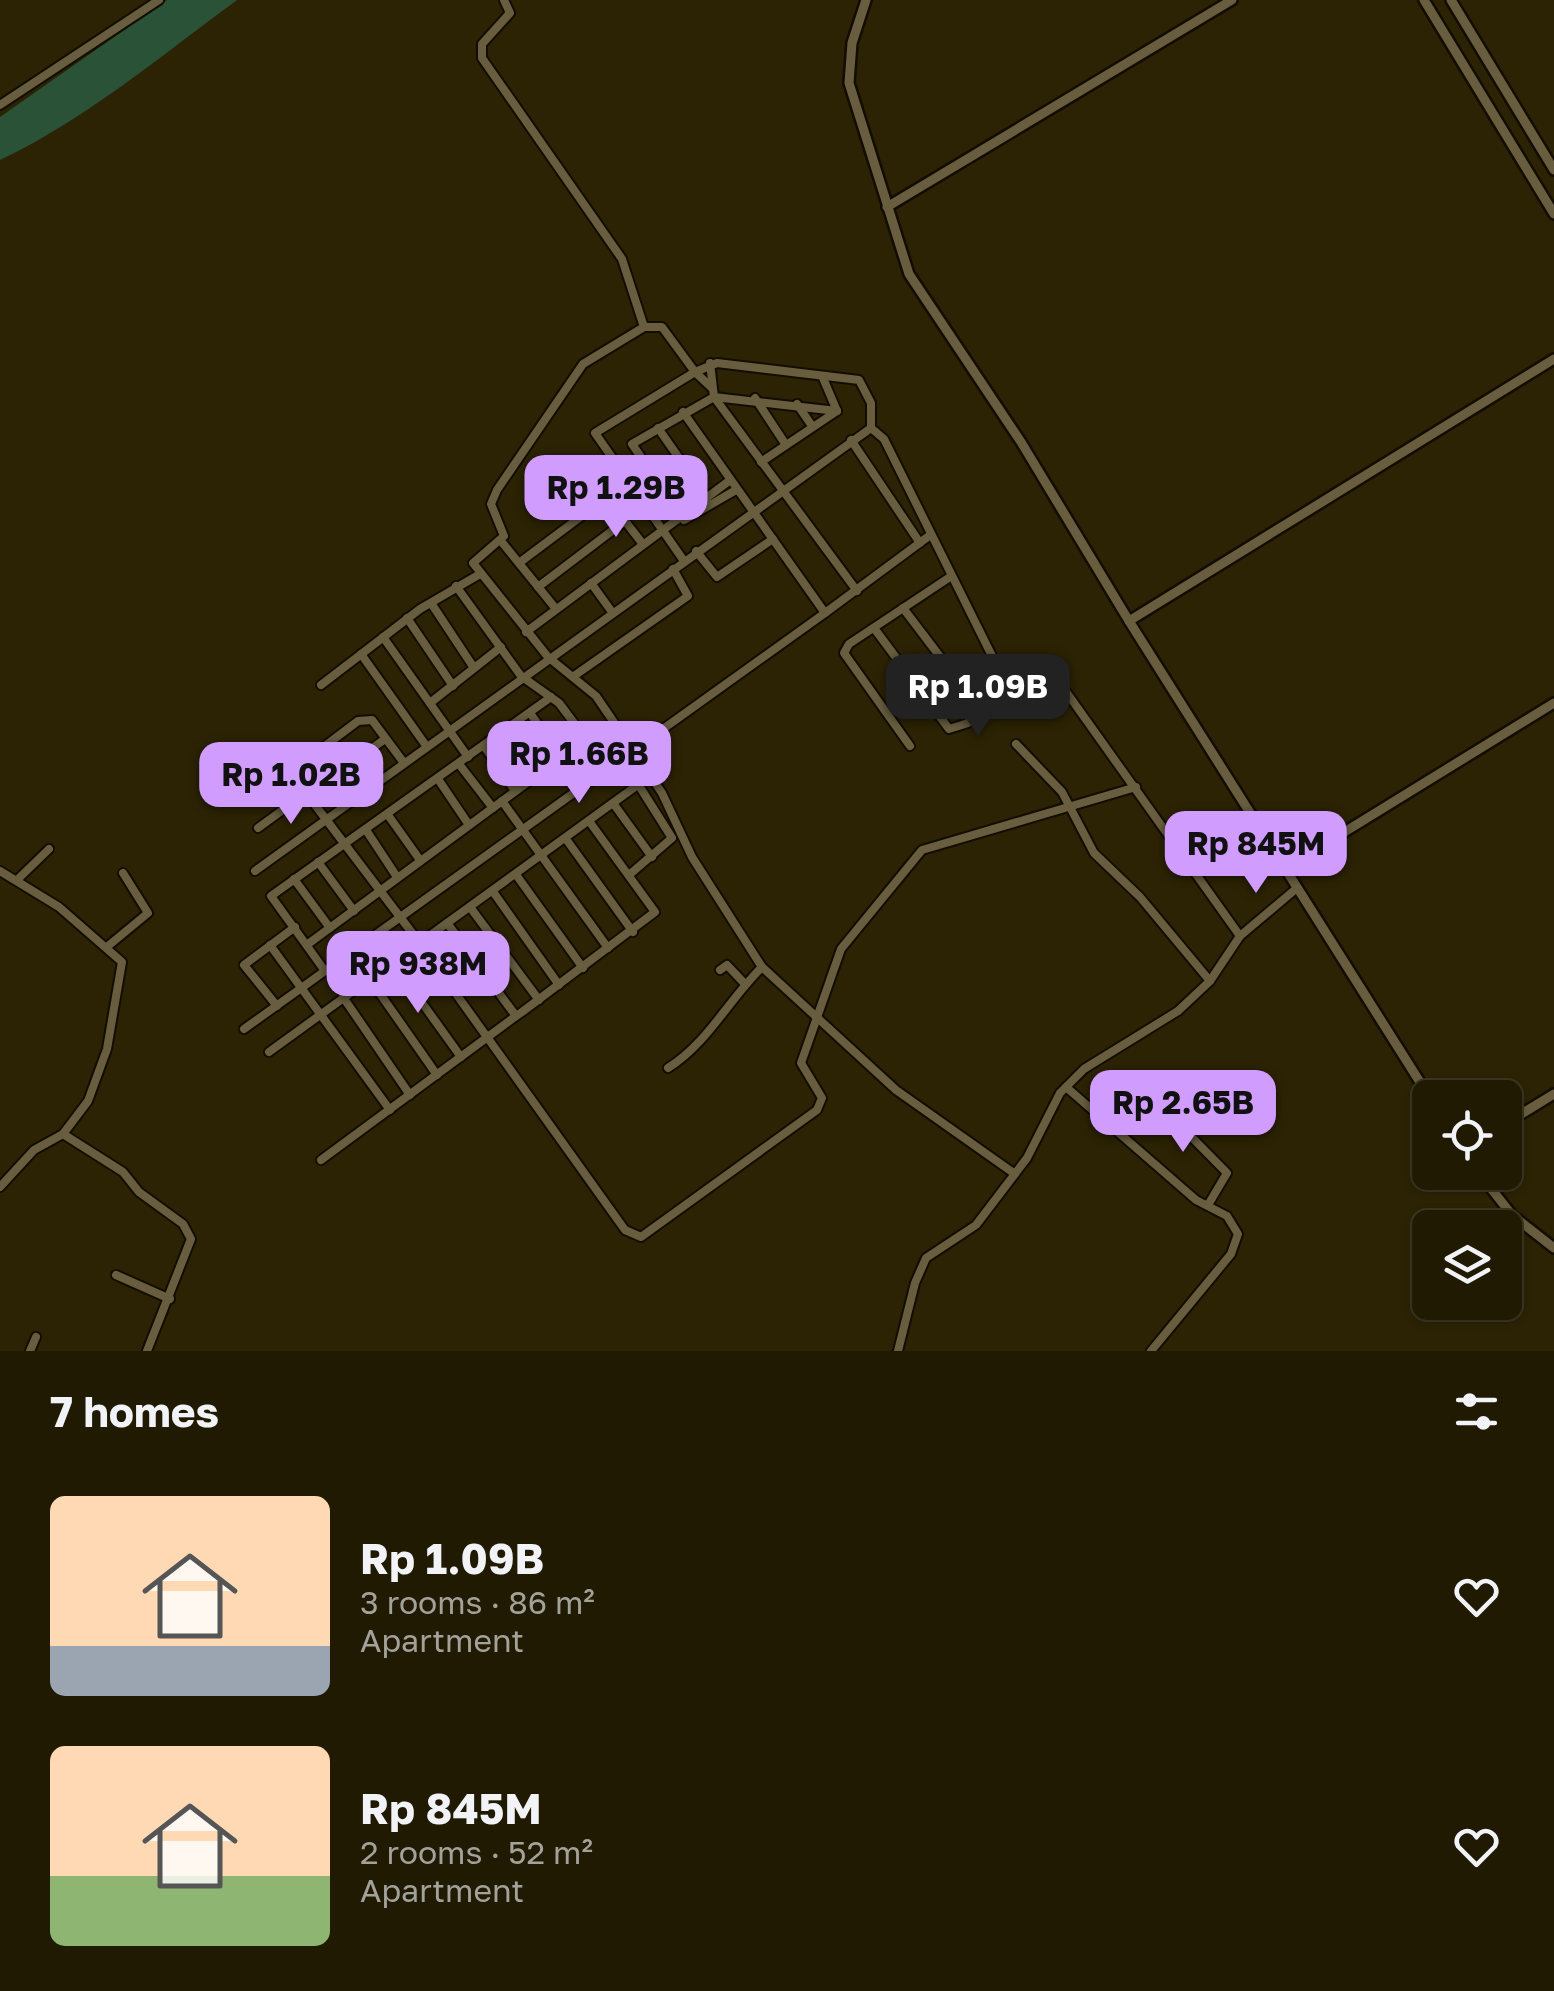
<!DOCTYPE html>
<meta charset="utf-8">
<style>
body{margin:0;font-family:"Golos Text",sans-serif;background:#29230d;color:#f1f3f6;height:100vh;display:flex;flex-direction:column;font-size:38px;white-space:nowrap}
*{box-sizing:border-box;margin:0}
p{font-size:32px;color:#a2a19a}
.icon{flex:none;width:55px;height:55px;fill:none;stroke:currentColor;stroke-width:2;stroke-linecap:round;stroke-linejoin:round}
.map{position:relative;height:1351px;overflow:hidden}
.details{display:flex;flex-direction:column;background:#211a03;flex:1}
.details>*{flex:none}
.fabs{position:absolute;left:1412px;top:1080px;display:grid;gap:20px}
.fabs a{display:grid;place-items:center;width:110px;height:110px;border-radius:15px;background:#211a03;box-shadow:0 2px 8px #0004,0 0 0 2px #3e3825;font-size:50px}
.price{position:absolute;translate:-50% -85px;padding:0 22px;border-radius:20px;background:#d09dfe;color:#111;font-size:32px;line-height:65px;filter:drop-shadow(0 2px 5px #0008)}
.price::after{content:'';position:absolute;left:50%;top:60px;width:30px;height:22px;margin-left:-15px;background:inherit;clip-path:polygon(0 0,100% 0,50% 100%)}
.price.current{background:#222;color:#fff}
ul{padding:0;list-style:none}
li{display:flex;align-items:center;gap:30px;height:250px;padding:0 50px}
li span{display:grid;place-items:center;flex:none;width:280px;height:200px;border-radius:15px;color:#555}
li>.icon{margin-inline-start:auto}
span .icon{width:120px;height:120px;fill:#fffc;stroke-width:1}
li b{font-size:42px}
h2{display:flex;justify-content:space-between;align-items:center;height:120px;padding:0 50px;font-size:42px}
.map>svg:first-child{display:block}
.water{fill:#295236}
.lines{fill:none;stroke-linecap:round;stroke-linejoin:round}
.minor-casing{stroke:#130d00;stroke-width:12}
.tertiary-casing{stroke:#130d00;stroke-width:14}
.minor{stroke:#685e3f;stroke-width:8}
.tertiary{stroke:#685e3f;stroke-width:9}
</style>
<div class="map">
<svg width="1554" height="1351" viewBox="0 0 1554 1351">
<rect width="100%" height="100%" fill="#2c2304"/>
<!-- water -->
<path class="water" d="M167,0H237C162,55 85,120 0,160V117Z"/>
<g class="lines">
<!-- minor casing -->
<g class="minor-casing">
<g id="minor">
<polyline points="504,0 510,13 482,44 482,58 622,259 644,327 583,364 497,490 491,504 504,536 473,563 548,657 596,696 662,793 692,857 762,967 896,1090 1015,1174"/>
<polyline points="0,105 159,0"/>
<polyline points="644,327 662,327 695,372 717,363 859,380 871,403 871,428 884,439 996,664 1067,693 1240,936 1210,981 1178,1011 1084,1069 1060,1093 1027,1158 976,1225 926,1258 915,1283 898,1351"/>
<polyline points="710,363 714,397 857,591"/>
<polyline points="755,398 786,445"/>
<polyline points="797,404 812,426"/>
<polyline points="683,412 825,613 929,536"/>
<polyline points="658,428 707,498"/>
<polyline points="851,440 920,543"/>
<polyline points="761,462 837,411 823,378"/>
<polyline points="585,469 642,543"/>
<polyline points="736,490 684,520 632,444 714,397 837,411"/>
<polyline points="501,541 556,609"/>
<polyline points="696,551 717,577 773,539"/>
<polyline points="684,561 595,433 695,372 711,387"/>
<polyline points="519,563 607,497"/>
<polyline points="591,583 612,612"/>
<polyline points="456,586 521,676 559,703 607,767"/>
<polyline points="538,587 625,521"/>
<polyline points="431,603 474,668"/>
<polyline points="407,618 453,686"/>
<polyline points="874,628 949,729 968,723 979,708 903,608"/>
<polyline points="526,632 729,481"/>
<polyline points="383,637 468,757"/>
<polyline points="361,654 427,747"/>
<polyline points="574,676 688,596 673,569"/>
<polyline points="321,685 420,609 480,574"/>
<polyline points="430,703 501,647"/>
<polyline points="530,713 561,757"/>
<polyline points="507,729 538,774"/>
<polyline points="1016,744 1062,792 1094,853 1140,897 1210,981"/>
<polyline points="484,746 515,791"/>
<polyline points="910,746 844,653 849,644 950,577"/>
<polyline points="621,757 672,838 629,875"/>
<polyline points="459,764 493,808"/>
<polyline points="334,776 385,739"/>
<polyline points="438,779 469,825"/>
<polyline points="353,801 317,752 358,721 372,720 404,763"/>
<polyline points="502,801 608,948"/>
<polyline points="613,803 652,857"/>
<polyline points="388,815 420,860"/>
<polyline points="258,828 306,793 419,942 625,1230 641,1237 817,1110 822,1098 801,1063 841,949 922,850 1136,787"/>
<polyline points="366,830 397,877"/>
<polyline points="566,839 633,932"/>
<polyline points="318,862 354,911"/>
<polyline points="0,871 59,907 122,962 107,1049 88,1101 63,1134 34,1150 0,1187"/>
<polyline points="255,871 871,428"/>
<polyline points="517,876 583,968"/>
<polyline points="294,879 330,928"/>
<polyline points="17,880 49,849"/>
<polyline points="494,893 559,985"/>
<polyline points="470,907 539,1000"/>
<polyline points="447,923 516,1016 522,1012 655,912 589,821"/>
<polyline points="1240,936 1297,888"/>
<polyline points="308,944 585,740"/>
<polyline points="270,945 390,1110"/>
<polyline points="108,946 148,913 123,873"/>
<polyline points="392,961 461,1057"/>
<polyline points="720,970 727,965 745,984"/>
<polyline points="325,971 271,896 551,697"/>
<polyline points="369,978 437,1075"/>
<polyline points="343,997 410,1095"/>
<polyline points="277,1006 244,965 295,927"/>
<polyline points="244,1029 825,613"/>
<polyline points="269,1052 639,784"/>
<path d="M668,1068C708,1043 729,999 762,967"/>
<polyline points="1066,1087 1196,1200 1227,1216 1238,1234 1231,1254 1151,1351"/>
<polyline points="1159,1104 1227,1173 1208,1205"/>
<polyline points="63,1134 123,1172 139,1192 183,1224 191,1239 147,1351"/>
<polyline points="321,1160 516,1016"/>
<polyline points="116,1275 170,1299"/>
<polyline points="30,1351 36,1337"/>
</g>
</g>
<!-- tertiary casing -->
<g class="tertiary-casing">
<g id="tertiary">
<polyline points="866,0 852,43 849,83 909,274 1021,442 1129,621 1554,359"/>
<polyline points="1424,0 1554,214"/>
<polyline points="1451,0 1554,170"/>
<polyline points="887,207 1232,0"/>
<polyline points="1129,621 1430,1098"/>
<polyline points="1286,868 1554,703"/>
<polyline points="1505,1124 1554,1094"/>
<polyline points="1478,1172 1512,1215 1554,1248"/>
</g>
</g>
<!-- minor -->
<use href="#minor" class="minor"/>
<!-- tertiary -->
<use href="#tertiary" class="tertiary"/>
</g>
</svg>
<div class="fabs">
<a><svg class="icon" aria-label="locate" viewBox="0 0 24 24"><circle cx="12" cy="12" r="6"/><path d="M12 2v4M12 18v4M2 12h4M18 12h4"/></svg></a>
<a><svg class="icon" aria-label="layers" viewBox="0 0 24 24"><path d="M12 4l9 5-9 5-9-5zM3 14l9 5 9-5"/></svg></a>
</div>
<b class="price" style="left:616px;top:540px">Rp 1.29B</b>
<b class="price current" style="left:978px;top:739px">Rp 1.09B</b>
<b class="price" style="left:579px;top:806px">Rp 1.66B</b>
<b class="price" style="left:291px;top:827px">Rp 1.02B</b>
<b class="price" style="left:1256px;top:896px">Rp 845M</b>
<b class="price" style="left:418px;top:1016px">Rp 938M</b>
<b class="price" style="left:1183px;top:1155px">Rp 2.65B</b>
</div>
<section class="details">
<h2>7 homes<svg class="icon" aria-label="filters" viewBox="0 0 24 24"><path d="M4 7h16M4 17h16"/><circle cx="9" cy="7" r="2"/><circle cx="15" cy="17" r="2"/></svg></h2>
<ul>
<li><span style="background:linear-gradient(#ffd9b3 75%,#9aa5b1 0)"><svg class="icon" aria-label="home" viewBox="0 0 24 24"><path d="M3 11l9-7 9 7M6 9v11h12V9"/></svg></span><div><b>Rp 1.09B</b><p>3 rooms · 86 m²</p><p>Apartment</p></div><svg class="icon" aria-label="heart" viewBox="0 0 24 24"><path d="M12 20l-8-8c-3-5 5-10 8-4 3-6 11-1 8 4z"/></svg></li>
<li><span style="background:linear-gradient(#ffd9b3 65%,#8fb573 0)"><svg class="icon" aria-label="home" viewBox="0 0 24 24"><path d="M3 11l9-7 9 7M6 9v11h12V9"/></svg></span><div><b>Rp 845M</b><p>2 rooms · 52 m²</p><p>Apartment</p></div><svg class="icon" aria-label="heart" viewBox="0 0 24 24"><path d="M12 20l-8-8c-3-5 5-10 8-4 3-6 11-1 8 4z"/></svg></li>
</ul>
</section>
